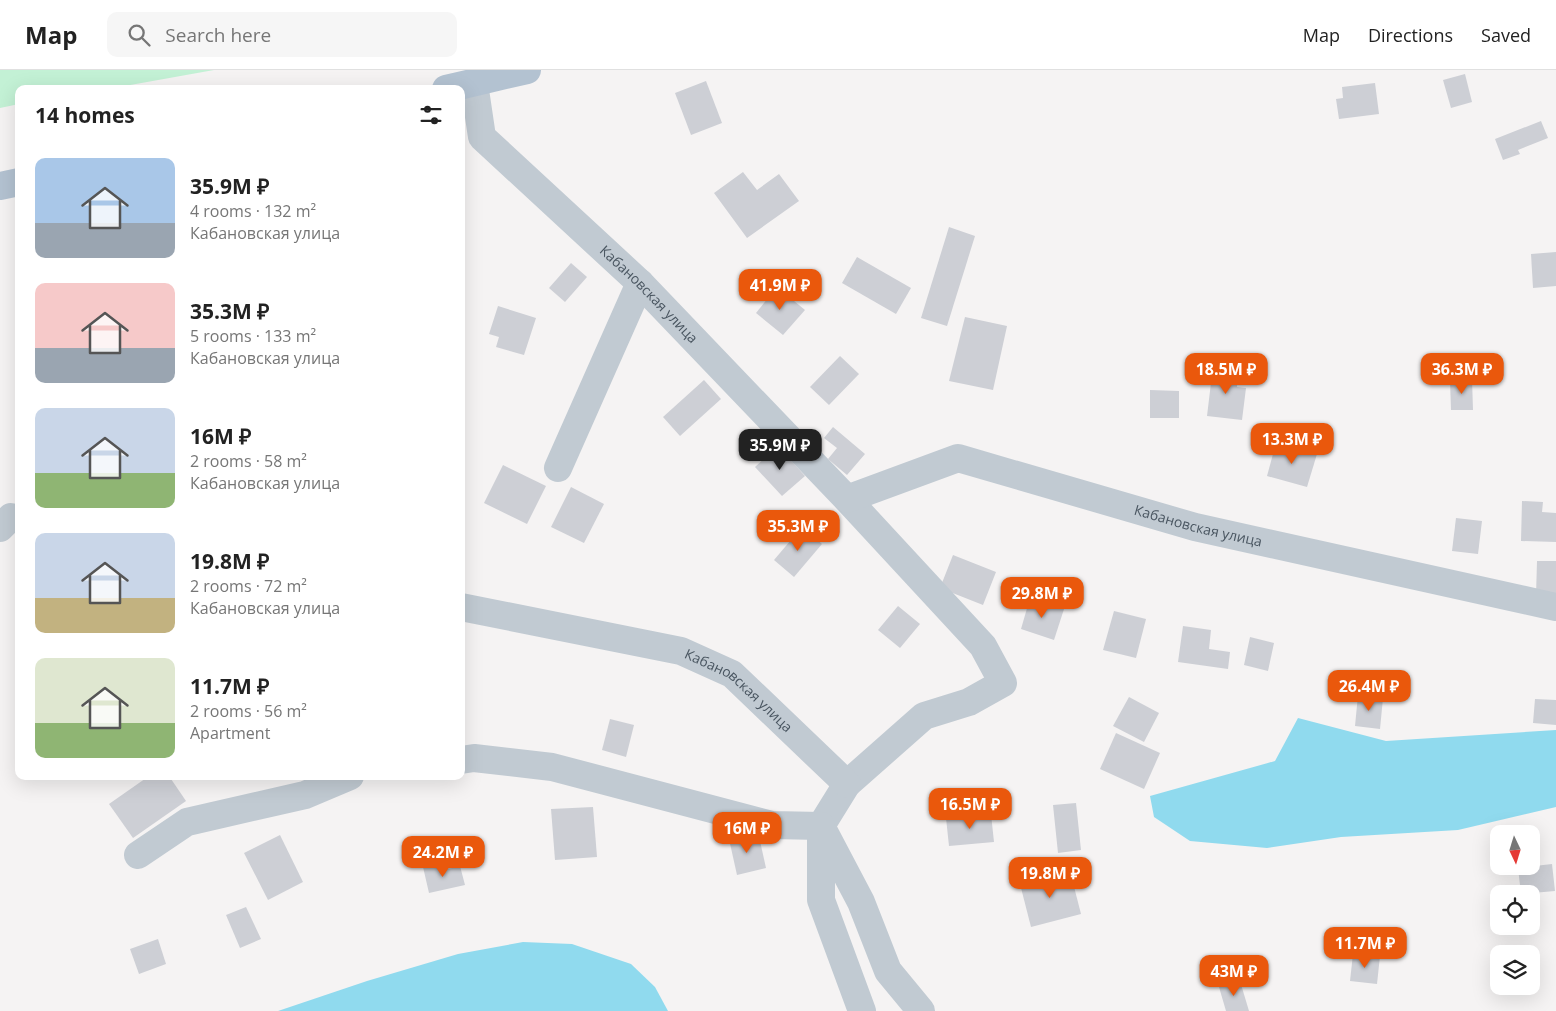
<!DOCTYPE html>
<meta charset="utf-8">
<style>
body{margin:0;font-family:"Open Sans",sans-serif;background:#f6f6f6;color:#222;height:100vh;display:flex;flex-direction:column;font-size:19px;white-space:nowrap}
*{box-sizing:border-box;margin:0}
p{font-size:16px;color:#767676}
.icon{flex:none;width:28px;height:28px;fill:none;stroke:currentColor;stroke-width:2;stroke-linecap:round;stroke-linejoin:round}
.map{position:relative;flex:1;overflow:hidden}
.side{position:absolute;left:15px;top:15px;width:450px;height:695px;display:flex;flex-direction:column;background:#fff;border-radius:10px;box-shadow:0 5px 20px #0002}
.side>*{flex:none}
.needle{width:32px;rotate:176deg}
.fabs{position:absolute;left:1490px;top:755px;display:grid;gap:10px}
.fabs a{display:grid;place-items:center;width:50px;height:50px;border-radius:10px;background:#fff;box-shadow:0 5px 20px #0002;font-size:25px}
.price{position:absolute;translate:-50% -42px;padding:0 11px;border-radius:10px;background:#ea580c;color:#fff;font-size:16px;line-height:32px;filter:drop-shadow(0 1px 2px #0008)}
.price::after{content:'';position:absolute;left:50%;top:30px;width:15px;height:11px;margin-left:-8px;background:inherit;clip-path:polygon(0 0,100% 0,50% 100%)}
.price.active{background:#222;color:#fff}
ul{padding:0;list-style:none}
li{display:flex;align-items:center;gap:15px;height:125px;padding:0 20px}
li span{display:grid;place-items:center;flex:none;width:140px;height:100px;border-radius:10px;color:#555}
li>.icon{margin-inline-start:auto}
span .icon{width:60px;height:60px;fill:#fffc;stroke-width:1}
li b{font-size:21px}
h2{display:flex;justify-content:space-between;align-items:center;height:60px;padding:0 20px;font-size:21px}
header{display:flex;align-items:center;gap:30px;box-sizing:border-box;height:70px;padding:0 25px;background:#fff;border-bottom:1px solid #e0e0e0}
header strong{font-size:24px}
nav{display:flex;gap:28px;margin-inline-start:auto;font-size:18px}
.search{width:350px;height:45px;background:#f6f6f6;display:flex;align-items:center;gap:12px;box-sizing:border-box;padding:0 18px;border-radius:10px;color:#767676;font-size:19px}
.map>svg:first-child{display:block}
.green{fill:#c3f1d5}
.water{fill:#90daee}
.building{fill:#cdcfd5}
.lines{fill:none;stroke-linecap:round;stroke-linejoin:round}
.minor{stroke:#c1cad2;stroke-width:28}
.major{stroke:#b3c2d1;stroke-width:28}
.labels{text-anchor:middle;stroke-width:5;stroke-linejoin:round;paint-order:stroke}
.street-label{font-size:14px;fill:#4a5661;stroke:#fff}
</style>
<header>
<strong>Map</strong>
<div class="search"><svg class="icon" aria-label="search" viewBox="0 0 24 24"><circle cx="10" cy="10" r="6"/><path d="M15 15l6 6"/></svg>Search here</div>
<nav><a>Map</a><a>Directions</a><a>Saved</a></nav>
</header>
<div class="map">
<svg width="1556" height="941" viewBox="0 0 1556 941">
<rect width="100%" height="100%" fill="#f5f3f3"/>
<!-- green -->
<polygon class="green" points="0,0 214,0 108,19 19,19 19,34 0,38"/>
<!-- water -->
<g class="water">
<polygon points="1298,648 1386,671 1556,660 1556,737 1458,760 1341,767 1267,778 1190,771 1154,747 1150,726 1275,691"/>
<polygon points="523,872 572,874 631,894 655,917 668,941 278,941 367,911 458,884"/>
</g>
<!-- building -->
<g class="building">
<polygon points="1465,4 1472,32 1451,38 1443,10"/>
<polygon points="706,11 722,53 691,65 675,23"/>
<polygon points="1375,13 1379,44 1339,49 1336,29 1343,28 1342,17"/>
<polygon points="1541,51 1548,68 1518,80 1520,84 1503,90 1495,69"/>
<polygon points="743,102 757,120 779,104 799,131 747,168 714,123"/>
<polygon points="949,157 975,166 947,256 921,248"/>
<polygon points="1556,182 1556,216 1533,218 1531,184"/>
<polygon points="857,187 911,218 896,244 842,213"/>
<polygon points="571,193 587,207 565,232 549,218"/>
<polygon points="777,217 805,240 783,265 756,243"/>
<polygon points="498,236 536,248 524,285 496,277 499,267 489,264"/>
<polygon points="965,247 1007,256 993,320 949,311"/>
<polygon points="840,286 859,304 829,335 810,317"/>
<polygon points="1213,296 1238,299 1237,317 1246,318 1242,350 1207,346"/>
<polygon points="1472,309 1473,340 1451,340 1450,310"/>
<polygon points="704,310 721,329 680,366 663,347"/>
<polygon points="1150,320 1179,321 1179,348 1150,348"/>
<polygon points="833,357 865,384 847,405 828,389 837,378 824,368"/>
<polygon points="1276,373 1317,384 1307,417 1267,406"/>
<polygon points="778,376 805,406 782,426 755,397"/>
<polygon points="503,395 546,416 527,454 484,433"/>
<polygon points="571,417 604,434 584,473 551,457"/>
<polygon points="1522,431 1543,432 1542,442 1556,443 1556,472 1521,471"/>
<polygon points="1456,448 1482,451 1478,484 1452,481"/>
<polygon points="802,457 822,474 794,507 774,490"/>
<polygon points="953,485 996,502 983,535 940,518"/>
<polygon points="1537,491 1556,491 1556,526 1536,526"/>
<polygon points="1030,528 1064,539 1054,570 1021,559"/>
<polygon points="898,536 920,554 900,578 878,560"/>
<polygon points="1114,541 1146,549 1136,588 1103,580"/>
<polygon points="1183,556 1211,560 1209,579 1230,582 1228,599 1178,592"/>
<polygon points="1250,567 1274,573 1268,601 1244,595"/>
<polygon points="1358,625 1383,628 1380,659 1355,656"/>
<polygon points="1129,627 1159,643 1144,672 1113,656"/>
<polygon points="1535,629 1556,630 1556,655 1533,653"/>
<polygon points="610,649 634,655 626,687 602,680"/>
<polygon points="1116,663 1160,683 1144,719 1100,699"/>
<polygon points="149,706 169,706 186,731 133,768 109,734"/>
<polygon points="1076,733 1081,780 1058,783 1053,735"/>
<polygon points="593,737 597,787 555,790 551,739"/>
<polygon points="991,744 994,772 949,776 946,748"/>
<polygon points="758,762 766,798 737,805 729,769"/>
<polygon points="280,765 303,812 268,830 244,783"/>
<polygon points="438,794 440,801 460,796 465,815 429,823 423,797"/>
<polygon points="1552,794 1555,821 1521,824 1518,798"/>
<polygon points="1070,801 1081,844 1031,857 1020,814"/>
<polygon points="246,837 261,869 240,878 226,845"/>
<polygon points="158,869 166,894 139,904 130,879"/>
<polygon points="1353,884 1380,886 1377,914 1350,911"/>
<polygon points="1240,911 1249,941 1226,941 1219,917"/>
</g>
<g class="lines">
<!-- minor -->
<g class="minor">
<path id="s1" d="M474,13L482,67L640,213L847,429L983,576L1003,613L969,632L924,646L847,714L821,756L861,832L888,901L921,941"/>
<polyline points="558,398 640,213"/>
<path id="s2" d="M847,429L958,388L1195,457L1556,537"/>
<polyline points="0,458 11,447 19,449"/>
<path id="s3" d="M461,537L681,581L732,604L847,714"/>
<polyline points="461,690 474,688 552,697 772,755 821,756 821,830 862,941"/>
<polyline points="138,785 187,752 305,725 350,706"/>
</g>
<!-- major -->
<g class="major">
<polyline points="446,19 527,0"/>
<polyline points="0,116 19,112"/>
</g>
</g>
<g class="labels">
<!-- street labels -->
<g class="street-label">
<text dy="5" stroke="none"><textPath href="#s1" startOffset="284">Кабановская улица</textPath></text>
<text dy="5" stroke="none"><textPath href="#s2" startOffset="368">Кабановская улица</textPath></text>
<text dy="5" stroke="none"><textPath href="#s3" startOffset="295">Кабановская улица</textPath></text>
</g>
</g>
</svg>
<div class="fabs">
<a><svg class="needle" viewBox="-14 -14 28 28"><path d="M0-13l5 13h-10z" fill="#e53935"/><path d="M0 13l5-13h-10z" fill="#767676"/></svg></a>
<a><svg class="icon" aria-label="locate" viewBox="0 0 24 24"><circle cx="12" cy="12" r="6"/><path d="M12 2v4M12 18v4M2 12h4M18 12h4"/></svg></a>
<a><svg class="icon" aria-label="layers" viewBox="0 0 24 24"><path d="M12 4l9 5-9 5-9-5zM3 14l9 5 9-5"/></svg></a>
</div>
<b class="price" style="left:780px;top:241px">41.9M ₽</b>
<b class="price" style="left:1226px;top:325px">18.5M ₽</b>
<b class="price" style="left:1462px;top:325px">36.3M ₽</b>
<b class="price" style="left:1292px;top:395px">13.3M ₽</b>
<b class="price active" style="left:780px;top:401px">35.9M ₽</b>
<b class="price" style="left:798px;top:482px">35.3M ₽</b>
<b class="price" style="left:1042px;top:549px">29.8M ₽</b>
<b class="price" style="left:1369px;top:642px">26.4M ₽</b>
<b class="price" style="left:970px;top:760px">16.5M ₽</b>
<b class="price" style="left:747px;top:784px">16M ₽</b>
<b class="price" style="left:443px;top:808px">24.2M ₽</b>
<b class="price" style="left:1050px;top:829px">19.8M ₽</b>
<b class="price" style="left:1365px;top:899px">11.7M ₽</b>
<b class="price" style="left:1234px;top:927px">43M ₽</b>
<section class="side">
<h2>14 homes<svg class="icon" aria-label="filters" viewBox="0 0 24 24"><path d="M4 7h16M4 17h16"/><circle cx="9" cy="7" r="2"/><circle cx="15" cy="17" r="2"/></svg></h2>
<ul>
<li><span style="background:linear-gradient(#a9c7e8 65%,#9aa5b1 0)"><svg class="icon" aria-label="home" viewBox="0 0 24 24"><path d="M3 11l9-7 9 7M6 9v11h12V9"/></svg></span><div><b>35.9M ₽</b><p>4 rooms · 132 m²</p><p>Кабановская улица</p></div></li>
<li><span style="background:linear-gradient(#f6c9c9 65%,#9aa5b1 0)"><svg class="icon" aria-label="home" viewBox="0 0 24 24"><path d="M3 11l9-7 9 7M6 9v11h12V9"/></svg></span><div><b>35.3M ₽</b><p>5 rooms · 133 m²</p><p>Кабановская улица</p></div></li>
<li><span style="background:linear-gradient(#c9d6e8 65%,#8fb573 0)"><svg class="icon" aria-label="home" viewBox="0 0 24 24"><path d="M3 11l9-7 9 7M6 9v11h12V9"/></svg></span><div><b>16M ₽</b><p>2 rooms · 58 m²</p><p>Кабановская улица</p></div></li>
<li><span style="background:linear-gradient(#c9d6e8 65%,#c2b280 0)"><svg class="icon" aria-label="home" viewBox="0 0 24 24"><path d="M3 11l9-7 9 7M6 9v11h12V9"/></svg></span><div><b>19.8M ₽</b><p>2 rooms · 72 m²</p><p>Кабановская улица</p></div></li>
<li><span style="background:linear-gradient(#dfe7d0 65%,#8fb573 0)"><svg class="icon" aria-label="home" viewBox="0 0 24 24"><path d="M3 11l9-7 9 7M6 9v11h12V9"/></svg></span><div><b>11.7M ₽</b><p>2 rooms · 56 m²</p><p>Apartment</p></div></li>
</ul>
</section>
</div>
